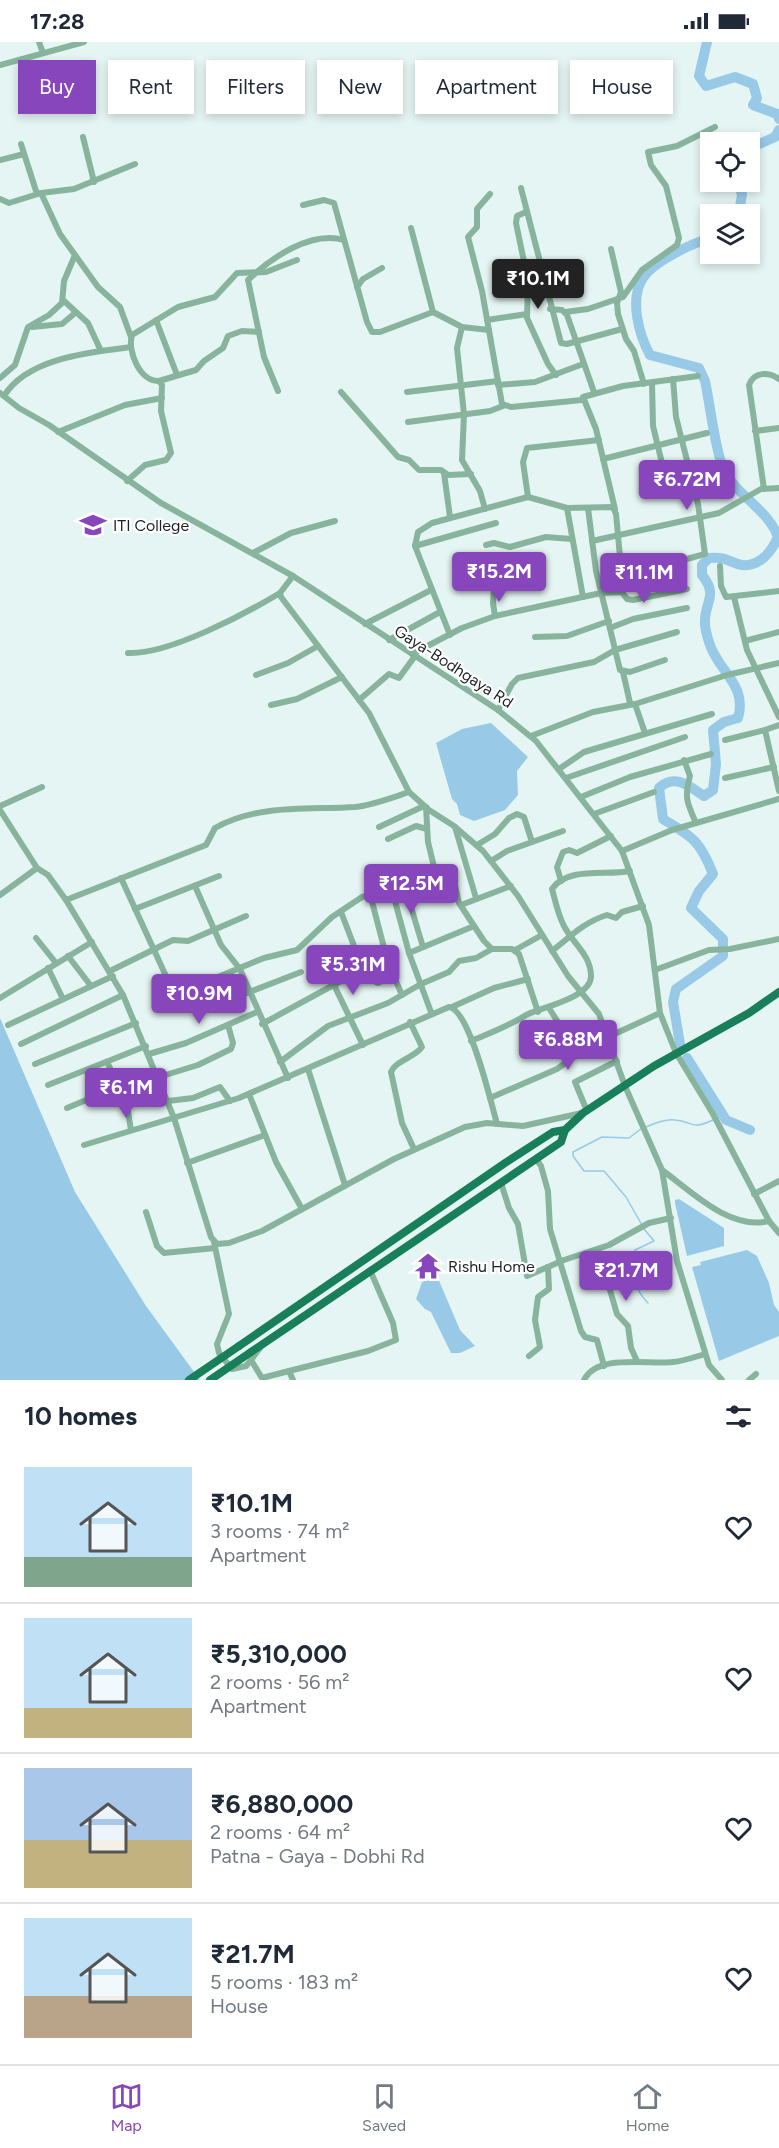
<!DOCTYPE html>
<meta charset="utf-8">
<style>
body{margin:0;font-family:Figtree,sans-serif;background:#f2f2f3;color:#1f2937;height:100vh;display:flex;flex-direction:column;font-size:22px;white-space:nowrap}
*{box-sizing:border-box;margin:0}
p{font-size:20px;color:#747a83}
.icon{flex:none;width:33px;height:33px;fill:none;stroke:currentColor;stroke-width:2;stroke-linecap:round;stroke-linejoin:round}
.map{position:relative;height:1338px;overflow:hidden}
.panel{display:flex;flex-direction:column;background:#fff;flex:1}
.panel>*{flex:none}
.hud{position:absolute;left:18px;top:18px;width:744px;height:54px;display:flex;gap:12px}
.controls{position:absolute;left:700px;top:90px;display:grid;gap:12px}
.controls a{display:grid;place-items:center;width:60px;height:60px;border-radius:0px;background:#fff;box-shadow:0 3px 9px #0003;font-size:30px}
.price{position:absolute;translate:-50% -51px;padding:0 14px;border-radius:6px;background:#8746bb;color:#fff;font-size:20px;line-height:39px;filter:drop-shadow(0 2px 3px #0008)}
.price::after{content:'';position:absolute;left:50%;top:36px;width:18px;height:14px;margin-left:-9px;background:inherit;clip-path:polygon(0 0,100% 0,50% 100%)}
.price.current{background:#222;color:#fff}
ul{padding:0;list-style:none}
li{display:flex;align-items:center;gap:18px;height:150px;padding:0 24px}
li+li{border-top:2px solid #e0e1e3}
li span{display:grid;place-items:center;flex:none;width:168px;height:120px;border-radius:0px;color:#555}
li>.icon{margin-inline-start:auto}
span .icon{width:72px;height:72px;fill:#fffc;stroke-width:1}
li b{font-size:26px}
h2{display:flex;justify-content:space-between;align-items:center;height:72px;padding:0 24px;font-size:26px}
.tag{padding:0 21px;border-radius:0px;background:#fff;box-shadow:0 3px 9px #0003;font-size:21px;line-height:54px}
.tag.current{background:#8746bb;color:#fff}
.status{display:flex;justify-content:space-between;align-items:center;height:42px;padding:0 30px;background:#fff;direction:ltr}
.status svg{height:16px;fill:currentColor}
.tab-bar{display:flex;justify-content:space-around;align-items:center;height:84px;border-top:2px solid #e0e1e3;background:#fff;font-size:16px;color:#747a83}
.tab-bar a{display:grid;justify-items:center;gap:3px}
.tab-bar .current{color:#8746bb}
.map>svg:first-child{display:block}
.water{fill:#98c9e7}
.lines{fill:none;stroke-linecap:round;stroke-linejoin:round}
.stream{stroke:#98c9e7;stroke-width:1.5}
.river{stroke:#98c9e7;stroke-width:10}
.minor{stroke:#88b49e;stroke-width:6}
.major{stroke:#197f5a;stroke-width:8}
.major-bridge{stroke:#197f5a;stroke-width:8}
.labels{text-anchor:middle;stroke-width:4.5;stroke-linejoin:round;paint-order:stroke}
.poi-label{font-size:16px;fill:#1c2221;stroke:#fff;text-anchor:start}
.street-label{font-size:16px;fill:#1c2221;stroke:#fff}
</style>
<div class="status"><b>17:28</b><svg viewBox="0 0 49 12"><path d="M0 12V9h3v3zM5 12V6h3v6zM10 12V3h3v9zM15 12V0h3v12zM26 1h20v11H26zM47 4h2v5h-2z"/></svg></div>
<div class="map">
<svg width="779" height="1338" viewBox="0 0 779 1338">
<rect width="100%" height="100%" fill="#e5f5f3"/>
<!-- water -->
<g class="water">
<polygon points="491,681 528,715 517,729 518,753 505,768 474,779 460,773 457,762 452,757 436,701 462,687"/>
<polygon points="0,976 75,1150 146,1264 200,1338 0,1338"/>
<polygon points="679,1157 724,1186 724,1204 687,1214 675,1161 675,1158"/>
<polygon points="747,1208 757,1214 769,1241 774,1263 779,1270 779,1294 719,1319 692,1225 701,1223 700,1220"/>
<polygon points="437,1234 460,1288 475,1304 460,1311 451,1311 431,1270 425,1267 416,1257 422,1240"/>
</g>
<g class="lines">
<!-- stream -->
<g class="stream">
<polyline points="717,1076 723,1074"/>
<path d="M646,1085C655,1081 666,1077 675,1078C693,1079 690,1089 713,1078"/>
<polyline points="642,1086 629,1096 602,1095 573,1110 573,1114 584,1129 604,1129 626,1155 642,1183"/>
<path d="M644,1187L654,1199L635,1208C632,1229 632,1245 648,1261"/>
</g>
<!-- river -->
<g class="river">
<polyline points="707,0 699,34 706,44 735,35 753,42 757,56 753,63 777,72 779,77"/>
<polyline points="750,106 775,95 779,88"/>
<polyline points="737,140 742,152 739,172"/>
<path d="M680,1002L673,960L676,947L723,914V897L691,866L699,849L713,832C700,799 693,795 663,777L659,746C675,731 689,744 704,754L713,748L716,722L713,688L724,680L738,676C748,642 717,629 709,600C707,594 705,587 705,581C704,560 719,554 702,533V523L709,516C728,514 729,521 742,523C760,525 772,509 778,495C768,467 736,454 723,426C715,407 710,362 705,339L699,326L650,313C639,293 629,257 643,236C653,220 692,201 711,196"/>
<polyline points="687,1016 726,1078 750,1088"/>
</g>
<!-- minor -->
<g class="minor">
<polyline points="39,0 43,11"/>
<polyline points="0,23 84,0"/>
<polyline points="83,95 94,140"/>
<polyline points="21,102 37,152"/>
<polyline points="0,118 24,112"/>
<polyline points="521,146 561,301 567,302 622,287"/>
<polyline points="41,151 60,192 98,245 120,265 131,295"/>
<polyline points="490,152 477,167 477,185 468,195 482,249 502,362 511,365 582,358"/>
<polyline points="0,157 9,161 41,151 74,147 135,122"/>
<polyline points="303,163 324,158 334,161 367,280 372,290 380,290 433,270"/>
<polyline points="526,170 517,174 516,181 528,239 527,276 548,322 556,333"/>
<polyline points="411,186 433,270 462,285 489,288"/>
<polyline points="611,207 621,250 617,261 618,272 626,297 634,309 644,342"/>
<polyline points="357,245 363,237 382,226"/>
<polyline points="63,258 88,281 101,309"/>
<polyline points="550,267 562,268 567,273 594,350"/>
<polyline points="565,270 588,267 623,255 642,228 677,203 679,196 666,144 651,123 648,110 677,104 715,85"/>
<polyline points="156,278 177,333"/>
<polyline points="487,278 527,272"/>
<polyline points="32,285 62,282 75,271"/>
<polyline points="462,285 457,306 464,372 462,418 480,449 485,467"/>
<polyline points="0,336 15,323 28,285 49,273 62,261 64,239 75,213"/>
<polyline points="159,339 196,328 204,319 223,306 228,294 242,289 259,290"/>
<polyline points="652,341 653,384 669,450"/>
<polyline points="498,343 535,340 583,322"/>
<path d="M278,349L264,315L248,238C271,216 311,188 344,198"/>
<polyline points="341,350 398,415 409,418 419,428 441,428 448,433 471,432"/>
<polyline points="407,350 498,339"/>
<polyline points="0,351 19,366 49,383 161,461 293,534 498,668 536,699 622,809 649,883 660,971 676,1011 713,1072 769,1179 779,1191"/>
<path d="M4,354C27,316 90,310 131,305"/>
<polyline points="408,380 490,369 503,364"/>
<polyline points="755,389 779,386"/>
<polyline points="58,390 125,363 162,356"/>
<polyline points="603,417 707,391"/>
<polyline points="444,431 450,475"/>
<path d="M127,439L145,423L166,418L171,411L161,369L162,343L159,339C140,340 127,309 132,293L178,265L215,255L237,231L266,230L297,218"/>
<path d="M764,447L749,343C754,329 769,330 779,337"/>
<polyline points="528,455 523,420 527,406 599,398"/>
<polyline points="567,466 583,555"/>
<polyline points="588,466 596,529 620,628 630,630 665,618"/>
<polyline points="615,467 596,387 583,355 623,344 698,334"/>
<polyline points="592,499 719,471 761,447 779,446"/>
<polyline points="486,503 494,501 510,505 546,495 571,497"/>
<polyline points="415,504 496,481"/>
<polyline points="253,511 291,491 335,479"/>
<polyline points="720,524 721,544 726,555 779,549"/>
<polyline points="293,534 280,551 281,555 369,671 409,750"/>
<polyline points="599,541 705,512 698,462 676,375 673,337"/>
<polyline points="734,555 747,608 779,675"/>
<polyline points="495,574 493,561 495,533 517,526"/>
<polyline points="365,582 431,548"/>
<polyline points="610,586 633,577 687,566"/>
<polyline points="450,593 415,504 418,490 432,481 528,455 567,466 613,465 616,472 622,536"/>
<polyline points="535,595 567,594 609,579"/>
<polyline points="389,598 440,570"/>
<polyline points="745,599 779,590"/>
<path d="M128,611C168,613 245,572 280,551"/>
<polyline points="412,612 462,586 495,574 601,551 622,550 627,557 633,558 687,547"/>
<polyline points="623,630 630,661"/>
<polyline points="256,633 288,621 318,604"/>
<polyline points="359,658 389,632 399,636 415,614"/>
<polyline points="635,662 645,691"/>
<polyline points="271,663 297,657 342,635"/>
<polyline points="498,668 512,642 518,636 594,620 615,608 677,590"/>
<polyline points="779,683 765,688 779,749"/>
<polyline points="531,694 593,670 635,662 727,633 779,621"/>
<polyline points="725,698 765,688"/>
<path d="M684,718L690,734C684,755 687,761 696,781"/>
<polyline points="559,727 584,710 712,672"/>
<polyline points="566,736 685,695"/>
<polyline points="725,736 774,725"/>
<polyline points="581,755 630,735 711,712"/>
<polyline points="0,764 42,745"/>
<polyline points="426,765 428,800 436,833"/>
<polyline points="0,768 37,826 48,833 66,858 123,953 174,1076 211,1195 217,1202 229,1201 262,1189 394,1117 465,1085 487,1081 523,1084 582,1071"/>
<polyline points="594,772 654,750"/>
<polyline points="379,785 424,764"/>
<polyline points="455,785 476,856"/>
<polyline points="388,797 416,784 427,787"/>
<polyline points="477,803 495,792 509,776 517,772 524,775 532,800"/>
<polyline points="622,809 672,788 779,757"/>
<polyline points="491,819 507,809 563,789"/>
<polyline points="121,836 171,945 179,951 264,916 297,908 332,875 362,855 452,830 459,861 484,899 492,907 512,907 519,912 538,970"/>
<polyline points="561,839 557,825 563,810 569,808 577,811 611,794"/>
<polyline points="195,844 221,903 240,927 288,1036"/>
<polyline points="405,845 423,905"/>
<polyline points="392,848 409,911 431,970"/>
<polyline points="370,852 388,921 402,953"/>
<polyline points="0,853 37,826"/>
<path d="M66,858L206,803L215,786C256,762 309,768 355,765C373,763 391,756 409,750L429,768L454,784L483,809L518,854L568,934L599,972L625,1044L662,1128"/>
<polyline points="461,863 511,844"/>
<polyline points="135,867 219,834"/>
<polyline points="341,870 366,935 378,941 393,934"/>
<polyline points="36,896 56,921"/>
<polyline points="515,908 542,893"/>
<path d="M552,909C570,895 584,880 607,873L616,876L622,870L643,864"/>
<polyline points="409,911 474,884"/>
<polyline points="68,914 91,944"/>
<polyline points="48,926 63,957"/>
<polyline points="655,928 709,908 730,907 779,897"/>
<polyline points="110,929 173,898 188,899 246,874"/>
<polyline points="334,943 363,1003"/>
<polyline points="0,956 92,900"/>
<polyline points="194,962 229,958 301,930"/>
<polyline points="452,965 494,946 528,937"/>
<polyline points="549,966 578,1012"/>
<path d="M410,980L422,1005C414,1016 396,1018 391,1030L402,1081L414,1107"/>
<polyline points="262,982 363,927"/>
<polyline points="8,983 113,934"/>
<polyline points="608,995 660,971"/>
<path d="M471,999C490,991 509,984 526,973C538,966 592,956 591,934C591,912 571,900 563,882C558,872 555,858 552,847C568,824 606,834 630,829"/>
<polyline points="21,1002 123,953"/>
<polyline points="149,1012 186,1001 257,970"/>
<polyline points="107,1020 126,1058 131,1088"/>
<polyline points="280,1020 328,984 388,961 421,942 449,930 459,919 476,916 492,907"/>
<polyline points="35,1022 136,981"/>
<polyline points="308,1027 345,1143"/>
<polyline points="159,1035 198,1023 231,1007 233,1001 228,983"/>
<polyline points="48,1043 146,1004"/>
<polyline points="249,1052 276,1120 302,1167"/>
<polyline points="490,1056 557,1027 579,1011 609,1000"/>
<polyline points="168,1059 193,1056 220,1045 230,1059"/>
<polyline points="67,1066 156,1029"/>
<polyline points="587,1069 575,1040 617,1019"/>
<path d="M84,1103L239,1056L449,965C470,968 491,1061 497,1082"/>
<polyline points="536,1117 541,1124 548,1149 550,1187 581,1289 585,1295 597,1298 604,1324"/>
<polyline points="187,1121 265,1093"/>
<polyline points="501,1141 509,1166 518,1182 527,1234 564,1218 609,1203 649,1181 671,1176"/>
<polyline points="754,1152 779,1139"/>
<polyline points="146,1170 157,1204 164,1211 215,1206"/>
<polyline points="214,1200 229,1272 217,1302 219,1311 232,1327 246,1324 251,1318"/>
<polyline points="598,1207 617,1272 628,1284 631,1306 637,1319"/>
<polyline points="260,1306 251,1318 262,1336 289,1329 293,1338"/>
<polyline points="529,1314 540,1305 535,1278 538,1255 549,1247 548,1225"/>
<polyline points="289,1329 368,1309 396,1298 393,1281 370,1228"/>
<path d="M584,1338C597,1311 649,1323 673,1320C684,1319 695,1315 705,1312"/>
<path d="M722,1338L709,1323L677,1219L662,1128C691,1149 730,1189 769,1179"/>
<polyline points="749,1338 756,1332"/>
</g>
<!-- major -->
<g class="major">
<polyline points="239,1304 505,1121 553,1090 565,1088 583,1071 654,1024 749,971 779,950"/>
<polyline points="251,1310 561,1100 565,1088"/>
</g>
<!-- major-bridge -->
<g class="major-bridge">
<polyline points="189,1338 239,1304"/>
<polyline points="210,1338 251,1310"/>
</g>
</g>
<!-- icons -->
<defs>
<g id="school-bare" transform="scale(2.07)"><path d="M0-5L7-2L0 1L-7-2ZM-4 1L0 2.5L4 1V4Q0 6-4 4Z" fill="#8746bb" stroke="#fff" stroke-width="2.5" paint-order="stroke"/></g>
<g id="temple-bare" transform="scale(2.07)"><path d="M0-6L5-2H3V0L6.5 2.5H4V6H1.5V3h-3V6H-4V2.5H-6.5L-3 0V-2H-5Z" fill="#8746bb" stroke="#fff" stroke-width="2.5" paint-order="stroke"/></g>
</defs>
<g fill-rule="evenodd">
<use href="#school-bare" x="93" y="483"/>
<use href="#temple-bare" x="428" y="1224"/>
</g>
<g class="labels">
<!-- poi labels -->
<g class="poi-label">
<text x="113" y="489">ITI College</text>
<text x="448" y="1230">Rishu Home</text>
</g>
<!-- street labels -->
<g class="street-label">
<text transform="translate(454 624) rotate(33)" y="6">Gaya-Bodhgaya Rd</text>
</g>
</g>
</svg>
<div class="controls">
<a><svg class="icon" aria-label="locate" viewBox="0 0 24 24"><circle cx="12" cy="12" r="6"/><path d="M12 2v4M12 18v4M2 12h4M18 12h4"/></svg></a>
<a><svg class="icon" aria-label="layers" viewBox="0 0 24 24"><path d="M12 4l9 5-9 5-9-5zM3 14l9 5 9-5"/></svg></a>
</div>
<b class="price current" style="left:538px;top:268px">₹10.1M</b>
<b class="price" style="left:687px;top:469px">₹6.72M</b>
<b class="price" style="left:499px;top:561px">₹15.2M</b>
<b class="price" style="left:644px;top:562px">₹11.1M</b>
<b class="price" style="left:411px;top:873px">₹12.5M</b>
<b class="price" style="left:353px;top:954px">₹5.31M</b>
<b class="price" style="left:199px;top:983px">₹10.9M</b>
<b class="price" style="left:568px;top:1029px">₹6.88M</b>
<b class="price" style="left:126px;top:1077px">₹6.1M</b>
<b class="price" style="left:626px;top:1260px">₹21.7M</b>
<div class="hud">
<a class="tag current">Buy</a>
<a class="tag">Rent</a>
<a class="tag">Filters</a>
<a class="tag">New</a>
<a class="tag">Apartment</a>
<a class="tag">House</a>
</div>
</div>
<section class="panel">
<h2>10 homes<svg class="icon" aria-label="filters" viewBox="0 0 24 24"><path d="M4 7h16M4 17h16"/><circle cx="9" cy="7" r="2"/><circle cx="15" cy="17" r="2"/></svg></h2>
<ul>
<li><span style="background:linear-gradient(#bfe0f5 75%,#7fa58c 0)"><svg class="icon" aria-label="home" viewBox="0 0 24 24"><path d="M3 11l9-7 9 7M6 9v11h12V9"/></svg></span><div><b>₹10.1M</b><p>3 rooms · 74 m²</p><p>Apartment</p></div><svg class="icon" aria-label="heart" viewBox="0 0 24 24"><path d="M12 20l-8-8c-3-5 5-10 8-4 3-6 11-1 8 4z"/></svg></li>
<li><span style="background:linear-gradient(#bfe0f5 75%,#c2b280 0)"><svg class="icon" aria-label="home" viewBox="0 0 24 24"><path d="M3 11l9-7 9 7M6 9v11h12V9"/></svg></span><div><b>₹5,310,000</b><p>2 rooms · 56 m²</p><p>Apartment</p></div><svg class="icon" aria-label="heart" viewBox="0 0 24 24"><path d="M12 20l-8-8c-3-5 5-10 8-4 3-6 11-1 8 4z"/></svg></li>
<li><span style="background:linear-gradient(#a9c7e8 60%,#c2b280 0)"><svg class="icon" aria-label="home" viewBox="0 0 24 24"><path d="M3 11l9-7 9 7M6 9v11h12V9"/></svg></span><div><b>₹6,880,000</b><p>2 rooms · 64 m²</p><p>Patna - Gaya - Dobhi Rd</p></div><svg class="icon" aria-label="heart" viewBox="0 0 24 24"><path d="M12 20l-8-8c-3-5 5-10 8-4 3-6 11-1 8 4z"/></svg></li>
<li><span style="background:linear-gradient(#bfe0f5 65%,#b9a48a 0)"><svg class="icon" aria-label="home" viewBox="0 0 24 24"><path d="M3 11l9-7 9 7M6 9v11h12V9"/></svg></span><div><b>₹21.7M</b><p>5 rooms · 183 m²</p><p>House</p></div><svg class="icon" aria-label="heart" viewBox="0 0 24 24"><path d="M12 20l-8-8c-3-5 5-10 8-4 3-6 11-1 8 4z"/></svg></li>
</ul>
</section>
<nav class="tab-bar">
<a class="current"><svg class="icon" aria-label="map" viewBox="0 0 24 24"><path d="M3 6l6-2 6 2 6-2v14l-6 2-6-2-6 2zM9 4v14M15 6v14"/></svg>Map</a>
<a><svg class="icon" aria-label="saved" viewBox="0 0 24 24"><path d="M7 4h10v16l-5-4-5 4z"/></svg>Saved</a>
<a><svg class="icon" aria-label="home" viewBox="0 0 24 24"><path d="M3 11l9-7 9 7M6 9v11h12V9"/></svg>Home</a>
</nav>
